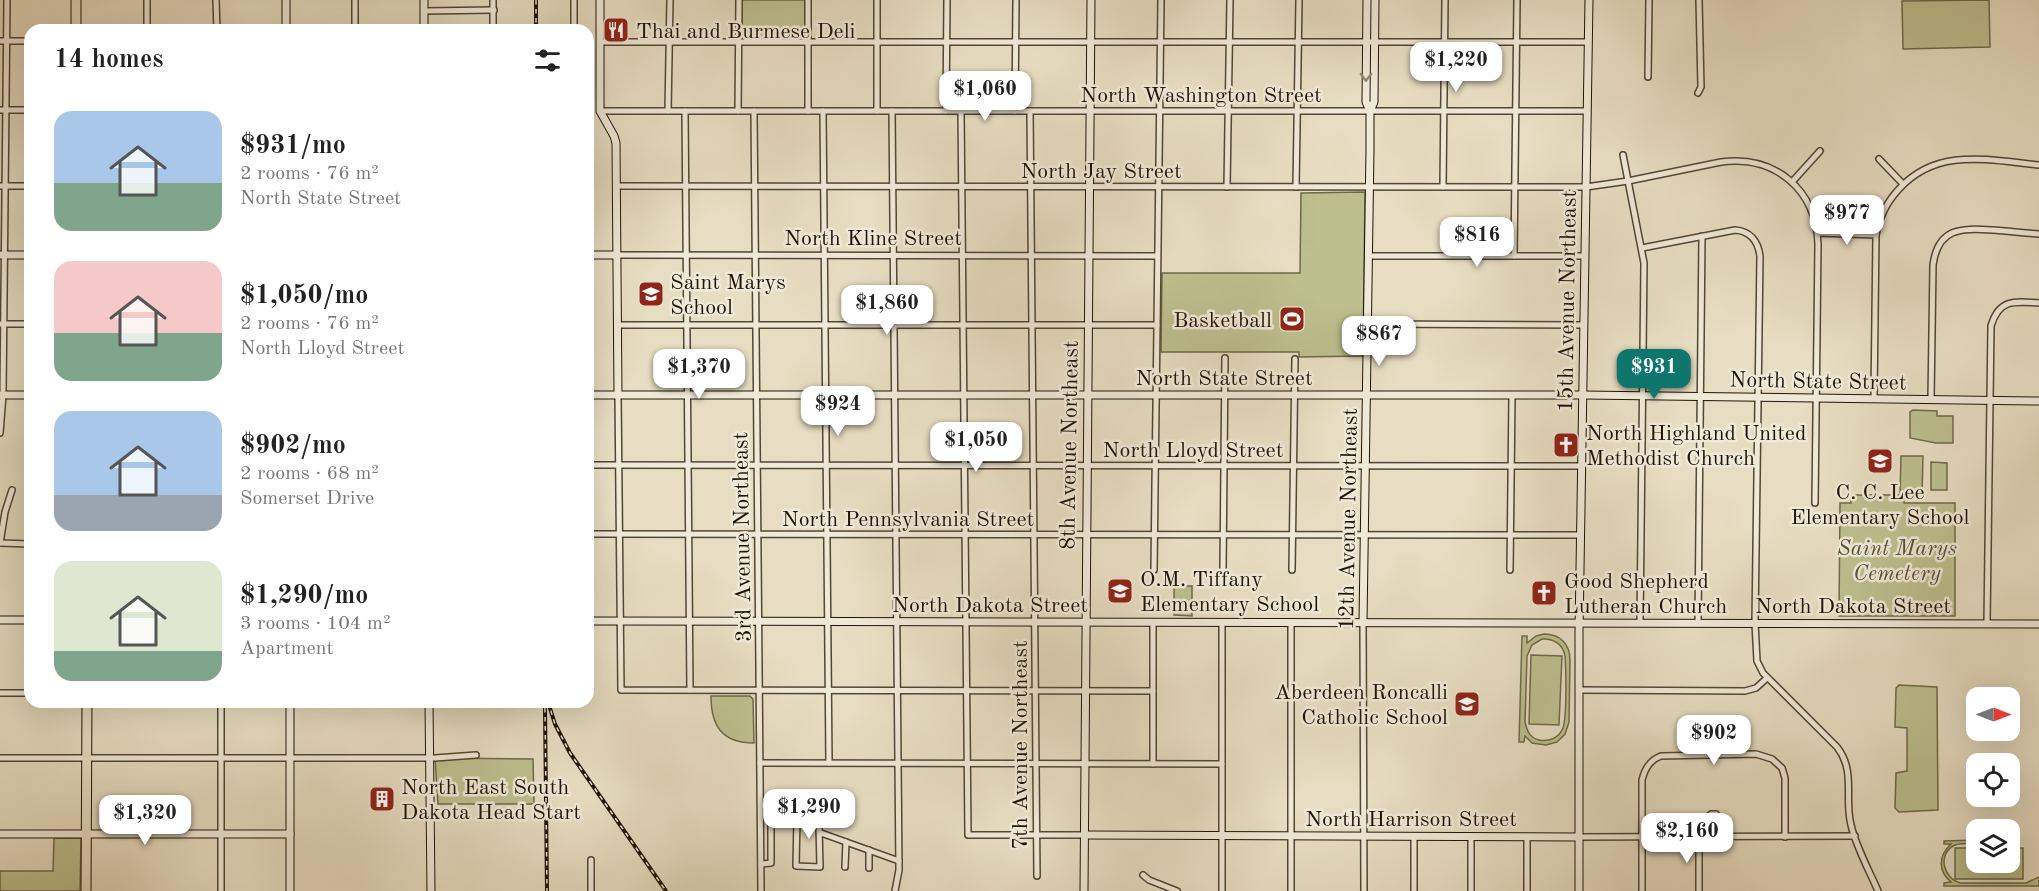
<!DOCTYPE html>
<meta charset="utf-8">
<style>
body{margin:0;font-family:"Old Standard TT",serif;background:#f6f6f6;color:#222;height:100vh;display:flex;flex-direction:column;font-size:22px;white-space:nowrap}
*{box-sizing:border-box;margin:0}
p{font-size:20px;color:#767676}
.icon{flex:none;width:33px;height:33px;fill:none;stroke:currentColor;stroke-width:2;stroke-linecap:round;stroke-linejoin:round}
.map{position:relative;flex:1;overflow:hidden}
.drawer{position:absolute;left:24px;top:24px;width:570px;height:684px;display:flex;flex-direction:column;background:#fff;border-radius:18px;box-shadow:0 6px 24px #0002}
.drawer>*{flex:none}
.needle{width:39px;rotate:90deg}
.buttons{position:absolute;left:1966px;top:687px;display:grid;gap:12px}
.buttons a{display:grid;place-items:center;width:54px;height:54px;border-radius:12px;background:#fff;box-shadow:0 6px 24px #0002;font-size:30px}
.price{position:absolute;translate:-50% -51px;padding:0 14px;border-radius:12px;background:#fff;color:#222;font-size:20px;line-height:39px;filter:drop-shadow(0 2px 3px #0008)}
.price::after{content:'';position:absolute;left:50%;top:36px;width:18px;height:14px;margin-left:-9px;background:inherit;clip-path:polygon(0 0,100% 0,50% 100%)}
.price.active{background:#0f766e;color:#fff}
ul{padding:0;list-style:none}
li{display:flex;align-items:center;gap:18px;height:150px;padding:0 30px}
li span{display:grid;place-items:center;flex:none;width:168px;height:120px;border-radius:18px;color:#555}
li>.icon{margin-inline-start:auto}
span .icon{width:72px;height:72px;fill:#fffc;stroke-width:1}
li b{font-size:26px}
h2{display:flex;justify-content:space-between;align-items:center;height:72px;padding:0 30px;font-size:26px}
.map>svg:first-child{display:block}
.green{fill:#bdbf8e;stroke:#6e6a4a;stroke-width:1.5;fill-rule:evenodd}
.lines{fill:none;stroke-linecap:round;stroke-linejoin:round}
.street-casing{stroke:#524635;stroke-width:8}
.secondary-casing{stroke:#201406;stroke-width:9}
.highway-casing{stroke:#201406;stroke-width:11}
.street{stroke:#efe9d7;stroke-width:5}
.secondary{stroke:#efe9d7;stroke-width:7}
.highway{stroke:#e7ddc2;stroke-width:9}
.rail-casing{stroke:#201406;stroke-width:4}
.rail{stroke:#efe9d7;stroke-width:1.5;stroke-dasharray:4.5;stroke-linecap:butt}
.oneway{stroke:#928979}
.labels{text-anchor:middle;stroke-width:5;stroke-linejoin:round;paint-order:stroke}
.poi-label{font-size:22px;fill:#201406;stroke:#efe9d7;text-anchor:start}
.street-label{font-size:22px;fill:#201406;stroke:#efe9d7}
.park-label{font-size:22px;font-style:italic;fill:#575036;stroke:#efe9d7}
</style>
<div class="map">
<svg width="2039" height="891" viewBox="0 0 2039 891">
<rect width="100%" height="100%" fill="#e7ddc2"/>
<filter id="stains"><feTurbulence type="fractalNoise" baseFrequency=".00333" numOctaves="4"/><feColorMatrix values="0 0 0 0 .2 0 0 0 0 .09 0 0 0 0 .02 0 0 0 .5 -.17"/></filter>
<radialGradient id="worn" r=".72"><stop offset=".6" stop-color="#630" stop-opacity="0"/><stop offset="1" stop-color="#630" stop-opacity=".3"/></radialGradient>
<!-- green -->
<g class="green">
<rect x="742" y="0" width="64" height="39"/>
<polygon points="1989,0 1990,47 1903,49 1902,1"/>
<polygon points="1365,192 1363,356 1299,357 1299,352 1161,352 1162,273 1300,273 1301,193"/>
<polygon points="1913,410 1937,411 1937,416 1953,416 1953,443 1936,443 1910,438 1910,412"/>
<polygon points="1901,456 1923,456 1922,495 1904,495 1904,503 1955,503 1955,616 1839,616 1840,503 1851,503 1851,495 1900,495"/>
<polygon points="1931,462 1947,463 1947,490 1931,490"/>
<polygon points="1174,586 1192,586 1192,616 1174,615"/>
<path d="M1544,634C1560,634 1570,644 1570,660L1569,722L1565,734L1557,742L1546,745L1532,743L1525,736L1524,742H1519L1522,636H1527V643L1536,636ZM1542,639C1553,638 1563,644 1565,656C1566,670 1567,716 1563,728C1559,738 1549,742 1539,740C1530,738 1527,731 1525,722L1527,656L1532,645Z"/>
<polygon points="1531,655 1562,656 1559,725 1529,724"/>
<polygon points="1899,685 1937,687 1938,810 1899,812 1895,808 1896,773 1907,771 1907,728 1895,727 1896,688"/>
<path d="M711,696H750L753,699L754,743C722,743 711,726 711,696Z"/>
<polygon points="435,758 533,759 534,804 438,804"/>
<polygon points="54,838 81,838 80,891 0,891 0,871 53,871"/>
<path d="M1977,840V844C1969,844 1960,842 1953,846C1937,856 1944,879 1961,883H2026L2039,877V886H1944V883L1951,882C1938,871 1938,856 1951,844H1944V841Z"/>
<polygon points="1955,848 1977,848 1977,862 2010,862 2010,848 2023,848 2023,879 1955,879"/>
</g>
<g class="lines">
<!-- street casing -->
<g class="street-casing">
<g id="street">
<polyline points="147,0 147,30"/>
<polyline points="216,0 217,30"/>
<polyline points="355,0 355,30"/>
<polyline points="493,0 493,30"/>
<polyline points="574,0 574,30"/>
<polyline points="424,11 494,10"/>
<polyline points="0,41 30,41"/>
<polyline points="600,42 1588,42"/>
<polyline points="1648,77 1649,0"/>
<polyline points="1698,93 1701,87 1699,0"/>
<polyline points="0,110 30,110"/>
<polyline points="600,111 1587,111"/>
<polyline points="668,111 670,0"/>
<polyline points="685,111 690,690"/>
<polyline points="738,111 739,0"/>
<polyline points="754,111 761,891"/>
<polyline points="808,111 808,0"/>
<polyline points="823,111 829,763"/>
<polyline points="877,111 877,0"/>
<polyline points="892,111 899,870 895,891"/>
<polyline points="946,111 947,0"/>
<polyline points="961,111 968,835 1084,835"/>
<polyline points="1015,111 1016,0"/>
<polyline points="1030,111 1037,876"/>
<polyline points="1623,155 1644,263 1640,623"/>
<polyline points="1879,159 1903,184"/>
<polyline points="1792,182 1820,151"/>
<polyline points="0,186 30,186"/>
<path d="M616,186L1586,187L1628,181L1721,162C1775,155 1816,189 1818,244L1815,503"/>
<polyline points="1227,187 1230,0"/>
<polyline points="1296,187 1299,0"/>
<polyline points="1443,187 1445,0"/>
<polyline points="1818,233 1876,235"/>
<path d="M1642,248L1735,230C1750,231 1758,241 1760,256L1755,623L1757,661L1763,673L1837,747C1856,771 1844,798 1851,825C1856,847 1869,870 1878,891"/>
<polyline points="617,255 1157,256"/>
<polyline points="1368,256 1585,256"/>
<polyline points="1514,256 1517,0"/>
<polyline points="0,324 30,324"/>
<polyline points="1368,324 1584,325"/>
<polyline points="617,325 1157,325"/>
<polyline points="618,395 621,690 1153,691"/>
<path d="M1874,398L1876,235C1879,218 1887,202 1899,189C1937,147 1988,160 2039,165"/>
<path d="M1931,399L1933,265C1938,228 1960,228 1992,230C2008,231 2023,233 2039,234"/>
<polyline points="0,433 3,395 7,0"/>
<polyline points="588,465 1582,466"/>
<polyline points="594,534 1581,535"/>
<polyline points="0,543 5,512 12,490"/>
<polyline points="0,543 30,544"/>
<polyline points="1154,570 1161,0"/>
<polyline points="1223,570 1225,358"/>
<polyline points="1292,570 1295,359"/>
<polyline points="1510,570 1512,395"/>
<polyline points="1153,622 1153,764"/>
<polyline points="1363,623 1364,891"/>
<polyline points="1698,623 1702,236"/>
<path d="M1987,623L1991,326C1999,299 2014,301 2039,303"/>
<polyline points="1579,690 1745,691 1756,688 1767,678"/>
<polyline points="0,693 30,693"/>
<polyline points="0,758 435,758 476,755"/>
<polyline points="760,763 1222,764"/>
<polyline points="761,805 813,823 819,826 820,867 796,866 797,817"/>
<polyline points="821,833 899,861"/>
<polyline points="1414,836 1414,891"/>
<polyline points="1579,837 1855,836"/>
<polyline points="1707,837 1707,818 1711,814 1716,814 1722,821 1722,837"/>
<polyline points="591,860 591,891"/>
<polyline points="761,864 771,863 771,808"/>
<polyline points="845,867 846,842"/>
<polyline points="869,868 869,850"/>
<polyline points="1143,875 1149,880 1177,891"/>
<polyline points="221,891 221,702"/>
<polyline points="1222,891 1222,622"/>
<polyline points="1291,891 1291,622"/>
<polyline points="1471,891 1471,836"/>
<polyline points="1527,891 1527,837"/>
<path d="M1642,891V780C1645,768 1650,760 1661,756L1756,754L1772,759L1782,768L1785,778V837"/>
<polyline points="1699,891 1699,837"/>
</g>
</g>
<!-- secondary casing -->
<g class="secondary-casing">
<g id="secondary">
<polyline points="424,0 424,30"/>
<polyline points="600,0 600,111 614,136 616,143 618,395"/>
<polyline points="286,30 286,0"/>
<polyline points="1370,111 1374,102 1375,0"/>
<polyline points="0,255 30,255"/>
<polyline points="588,255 617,255"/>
<polyline points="0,395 30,395"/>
<polyline points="588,395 1583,395 2039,401"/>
<polyline points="0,620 30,620"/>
<polyline points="588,621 2039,624"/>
<polyline points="1363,623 1370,149 1370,111 1366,102 1367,0"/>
<polyline points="429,702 431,891"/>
<polyline points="0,834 290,834"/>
<polyline points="1084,835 1579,837"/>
<polyline points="290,891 290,702"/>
<polyline points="1084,891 1091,0"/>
<polyline points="1579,891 1579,633 1589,0"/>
</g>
</g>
<!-- highway casing -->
<g class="highway-casing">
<g id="highway">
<polyline points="76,30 76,0"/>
<polyline points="86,891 87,702"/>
</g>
</g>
<!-- street -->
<use href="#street" class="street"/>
<!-- secondary -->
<use href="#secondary" class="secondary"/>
<!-- highway -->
<use href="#highway" class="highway"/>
<!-- rail casing -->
<g class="rail-casing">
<g id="rail">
<polyline points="536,0 536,30"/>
<polyline points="548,702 555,724 570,753 666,891"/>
<polyline points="545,708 547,891"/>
</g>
</g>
<!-- rail -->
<use href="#rail" class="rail"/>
</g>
<!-- one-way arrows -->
<defs><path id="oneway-chevron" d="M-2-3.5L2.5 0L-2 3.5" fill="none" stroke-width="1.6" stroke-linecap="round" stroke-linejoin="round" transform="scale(1.5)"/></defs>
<use class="oneway" href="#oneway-chevron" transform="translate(1366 77) rotate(91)"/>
<!-- icons -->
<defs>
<g id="restaurant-square" transform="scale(1.35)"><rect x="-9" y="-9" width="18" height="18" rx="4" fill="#8f2418" stroke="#efe9d7"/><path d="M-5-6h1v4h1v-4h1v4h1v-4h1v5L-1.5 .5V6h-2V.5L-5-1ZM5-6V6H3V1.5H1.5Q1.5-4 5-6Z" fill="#fff"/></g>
<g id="school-square" transform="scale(1.35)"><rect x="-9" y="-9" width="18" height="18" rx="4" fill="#8f2418" stroke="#efe9d7"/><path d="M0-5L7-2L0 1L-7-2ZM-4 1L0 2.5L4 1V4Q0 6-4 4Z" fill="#fff"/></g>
<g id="stadium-square" transform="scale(1.35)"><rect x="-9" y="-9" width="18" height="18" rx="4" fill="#8f2418" stroke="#efe9d7"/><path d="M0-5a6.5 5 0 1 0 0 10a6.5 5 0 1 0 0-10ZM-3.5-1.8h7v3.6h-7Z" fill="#fff"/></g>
<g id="church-square" transform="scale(1.35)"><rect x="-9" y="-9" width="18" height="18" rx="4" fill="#8f2418" stroke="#efe9d7"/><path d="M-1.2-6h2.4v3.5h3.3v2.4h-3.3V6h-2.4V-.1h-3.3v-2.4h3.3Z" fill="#fff"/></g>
<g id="building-square" transform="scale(1.35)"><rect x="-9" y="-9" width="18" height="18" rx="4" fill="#8f2418" stroke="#efe9d7"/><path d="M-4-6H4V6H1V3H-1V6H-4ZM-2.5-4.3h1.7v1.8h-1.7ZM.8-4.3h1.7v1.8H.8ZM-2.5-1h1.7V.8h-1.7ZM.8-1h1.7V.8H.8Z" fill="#fff"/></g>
</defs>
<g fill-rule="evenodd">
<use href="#restaurant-square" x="616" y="30"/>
<use href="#school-square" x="651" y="294"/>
<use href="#stadium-square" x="1292" y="319"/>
<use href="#church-square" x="1566" y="445"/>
<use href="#school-square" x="1880" y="461"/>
<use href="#school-square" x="1120" y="591"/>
<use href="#church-square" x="1544" y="593"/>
<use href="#school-square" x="1467" y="704"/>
<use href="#building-square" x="382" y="799"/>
</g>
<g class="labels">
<!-- poi labels -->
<g class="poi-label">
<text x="636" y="38">Thai and Burmese Deli</text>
<text x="670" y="289">Saint Marys<tspan x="670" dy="25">School</tspan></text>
<text x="1272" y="327" text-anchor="end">Basketball</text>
<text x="1586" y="440">North Highland United<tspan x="1586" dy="25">Methodist Church</tspan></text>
<text x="1880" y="499" text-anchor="middle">C. C. Lee<tspan x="1880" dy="25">Elementary School</tspan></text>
<text x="1140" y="586">O.M. Tiffany<tspan x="1140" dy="25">Elementary School</tspan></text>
<text x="1564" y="588">Good Shepherd<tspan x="1564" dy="25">Lutheran Church</tspan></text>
<text x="1448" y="699" text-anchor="end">Aberdeen Roncalli<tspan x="1448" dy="25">Catholic School</tspan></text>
<text x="401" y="794">North East South<tspan x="401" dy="25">Dakota Head Start</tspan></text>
</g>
<!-- street labels -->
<g class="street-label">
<text x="1201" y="102">North Washington Street</text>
<text x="1101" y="178">North Jay Street</text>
<text x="873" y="245">North Kline Street</text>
<text transform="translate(1566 301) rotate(-89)" y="8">15th Avenue Northeast</text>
<text x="1224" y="385">North State Street</text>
<text transform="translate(1818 380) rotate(1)" y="8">North State Street</text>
<text transform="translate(1068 445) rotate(-89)" y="8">8th Avenue Northeast</text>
<text x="1193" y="457">North Lloyd Street</text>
<text x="908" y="526">North Pennsylvania Street</text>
<text transform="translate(1347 519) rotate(-89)" y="8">12th Avenue Northeast</text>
<text transform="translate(741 537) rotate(-91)" y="8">3rd Avenue Northeast</text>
<text x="990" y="612">North Dakota Street</text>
<text x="1853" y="613">North Dakota Street</text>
<text transform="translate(1019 745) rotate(-90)" y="8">7th Avenue Northeast</text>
<text x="1411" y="826">North Harrison Street</text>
</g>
<!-- park labels -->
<g class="park-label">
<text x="1897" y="555">Saint Marys<tspan x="1897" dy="25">Cemetery</tspan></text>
</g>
</g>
<rect width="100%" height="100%" filter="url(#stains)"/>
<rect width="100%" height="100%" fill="url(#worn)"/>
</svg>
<div class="buttons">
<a><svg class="needle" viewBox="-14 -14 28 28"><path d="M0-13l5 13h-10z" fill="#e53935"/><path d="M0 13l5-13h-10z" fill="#767676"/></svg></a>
<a><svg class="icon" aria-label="locate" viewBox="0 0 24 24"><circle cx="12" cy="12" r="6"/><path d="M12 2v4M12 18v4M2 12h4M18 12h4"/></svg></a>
<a><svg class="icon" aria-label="layers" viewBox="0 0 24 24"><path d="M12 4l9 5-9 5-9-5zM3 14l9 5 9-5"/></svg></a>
</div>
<b class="price" style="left:1456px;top:93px">$1,220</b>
<b class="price" style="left:985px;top:122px">$1,060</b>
<b class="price" style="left:1847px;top:246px">$977</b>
<b class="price" style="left:1477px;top:268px">$816</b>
<b class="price" style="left:887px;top:336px">$1,860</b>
<b class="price" style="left:1379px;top:367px">$867</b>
<b class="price" style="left:699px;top:400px">$1,370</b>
<b class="price active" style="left:1654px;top:400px">$931</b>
<b class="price" style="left:838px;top:437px">$924</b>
<b class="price" style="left:976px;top:473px">$1,050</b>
<b class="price" style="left:1714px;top:766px">$902</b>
<b class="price" style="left:809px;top:840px">$1,290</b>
<b class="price" style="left:145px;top:846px">$1,320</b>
<b class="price" style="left:1687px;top:864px">$2,160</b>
<section class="drawer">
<h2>14 homes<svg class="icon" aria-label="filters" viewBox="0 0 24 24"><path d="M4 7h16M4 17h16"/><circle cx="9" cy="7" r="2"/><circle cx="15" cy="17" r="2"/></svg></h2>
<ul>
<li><span style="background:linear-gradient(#a9c7e8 60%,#7fa58c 0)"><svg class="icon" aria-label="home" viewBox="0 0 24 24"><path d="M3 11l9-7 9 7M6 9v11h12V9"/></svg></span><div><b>$931/mo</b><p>2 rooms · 76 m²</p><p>North State Street</p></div></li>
<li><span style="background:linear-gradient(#f6c9c9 60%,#7fa58c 0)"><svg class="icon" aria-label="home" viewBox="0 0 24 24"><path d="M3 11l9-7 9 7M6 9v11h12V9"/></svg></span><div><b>$1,050/mo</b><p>2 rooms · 76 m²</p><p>North Lloyd Street</p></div></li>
<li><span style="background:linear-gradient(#a9c7e8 70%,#9aa5b1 0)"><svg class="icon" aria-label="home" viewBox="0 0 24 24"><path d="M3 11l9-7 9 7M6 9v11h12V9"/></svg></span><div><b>$902/mo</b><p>2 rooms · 68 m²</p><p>Somerset Drive</p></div></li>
<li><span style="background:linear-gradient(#dfe7d0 75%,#7fa58c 0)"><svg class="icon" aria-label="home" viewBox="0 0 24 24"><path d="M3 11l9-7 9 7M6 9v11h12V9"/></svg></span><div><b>$1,290/mo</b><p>3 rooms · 104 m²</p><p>Apartment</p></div></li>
</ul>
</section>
</div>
